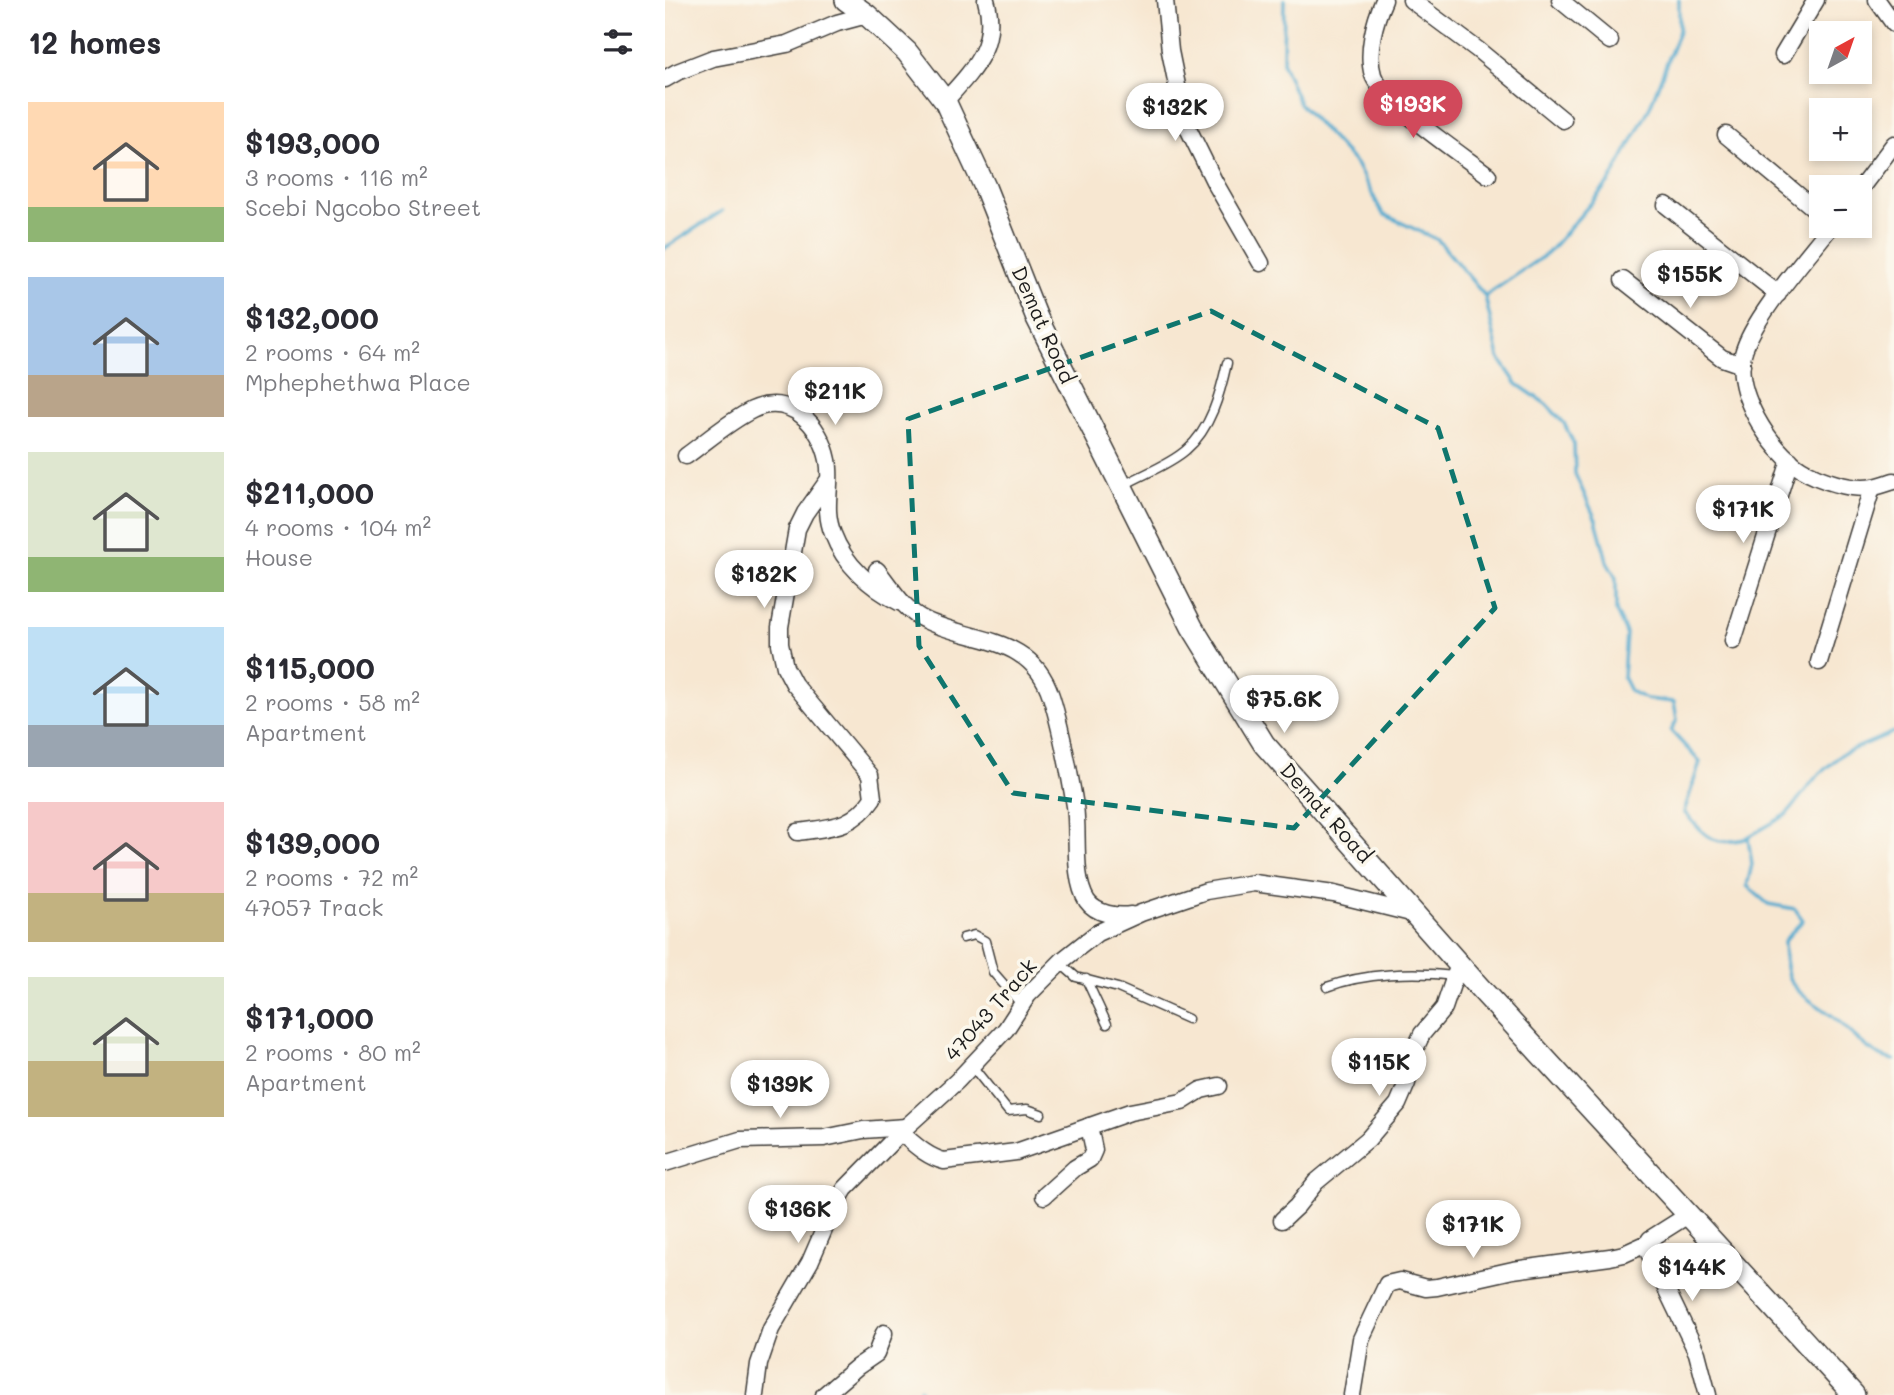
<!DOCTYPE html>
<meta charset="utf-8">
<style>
body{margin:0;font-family:Mali,sans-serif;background:#f7f7f7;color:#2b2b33;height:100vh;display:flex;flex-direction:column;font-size:26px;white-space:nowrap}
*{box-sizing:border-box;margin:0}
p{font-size:23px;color:#7c7c81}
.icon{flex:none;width:38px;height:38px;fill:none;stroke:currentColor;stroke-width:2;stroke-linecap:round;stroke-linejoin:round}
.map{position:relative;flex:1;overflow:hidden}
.side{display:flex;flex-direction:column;background:#fff;width:665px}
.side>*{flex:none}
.needle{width:46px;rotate:40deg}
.tools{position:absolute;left:1144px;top:21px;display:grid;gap:14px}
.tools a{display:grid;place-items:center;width:63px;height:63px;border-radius:0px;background:#fff;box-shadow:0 4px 10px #0003;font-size:35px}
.price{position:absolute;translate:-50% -60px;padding:0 16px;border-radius:24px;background:#fff;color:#222;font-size:23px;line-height:46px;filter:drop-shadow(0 2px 4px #0008)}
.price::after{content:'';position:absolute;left:50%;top:42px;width:21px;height:16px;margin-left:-10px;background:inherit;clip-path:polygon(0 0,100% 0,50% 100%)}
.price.current{background:#d1495b;color:#fff}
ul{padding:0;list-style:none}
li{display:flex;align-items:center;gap:21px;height:175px;padding:0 28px}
li span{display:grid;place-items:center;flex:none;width:196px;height:140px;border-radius:0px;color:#555}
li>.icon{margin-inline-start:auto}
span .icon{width:84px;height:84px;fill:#fffc;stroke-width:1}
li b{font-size:30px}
h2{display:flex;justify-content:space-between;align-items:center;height:84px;padding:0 28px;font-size:30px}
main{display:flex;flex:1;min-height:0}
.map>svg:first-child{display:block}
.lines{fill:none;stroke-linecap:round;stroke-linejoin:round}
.stream{stroke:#52aacf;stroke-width:3.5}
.lane-casing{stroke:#3d3a37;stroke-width:11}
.street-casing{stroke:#3d3a37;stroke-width:19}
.secondary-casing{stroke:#3d3a37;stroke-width:24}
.lane{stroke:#fff;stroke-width:8}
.street{stroke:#fff;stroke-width:16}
.secondary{stroke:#fff;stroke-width:21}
.marked{fill:none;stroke:#0f766e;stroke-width:5;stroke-dasharray:14 9;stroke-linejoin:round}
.labels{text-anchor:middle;stroke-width:7;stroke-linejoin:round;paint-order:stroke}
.street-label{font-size:21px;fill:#1c1c1c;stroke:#fbf7ec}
</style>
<main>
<section class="side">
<h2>12 homes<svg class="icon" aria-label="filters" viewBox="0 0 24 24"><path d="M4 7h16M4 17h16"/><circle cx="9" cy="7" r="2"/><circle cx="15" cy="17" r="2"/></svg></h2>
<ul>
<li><span style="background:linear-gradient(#ffd9b3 75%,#8fb573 0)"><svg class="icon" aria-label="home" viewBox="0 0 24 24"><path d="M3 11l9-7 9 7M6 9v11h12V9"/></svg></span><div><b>$193,000</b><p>3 rooms · 116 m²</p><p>Scebi Ngcobo Street</p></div></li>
<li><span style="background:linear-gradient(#a9c7e8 70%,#b9a48a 0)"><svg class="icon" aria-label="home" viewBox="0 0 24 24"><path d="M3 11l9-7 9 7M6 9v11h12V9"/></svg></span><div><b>$132,000</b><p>2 rooms · 64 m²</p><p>Mphephethwa Place</p></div></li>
<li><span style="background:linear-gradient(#dfe7d0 75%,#8fb573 0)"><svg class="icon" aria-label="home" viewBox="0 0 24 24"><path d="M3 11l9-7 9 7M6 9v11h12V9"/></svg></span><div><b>$211,000</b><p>4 rooms · 104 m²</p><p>House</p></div></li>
<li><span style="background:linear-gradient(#bfe0f5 70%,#9aa5b1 0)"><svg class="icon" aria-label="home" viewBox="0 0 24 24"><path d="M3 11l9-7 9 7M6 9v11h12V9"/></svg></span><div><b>$115,000</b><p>2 rooms · 58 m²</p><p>Apartment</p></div></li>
<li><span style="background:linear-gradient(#f6c9c9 65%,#c2b280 0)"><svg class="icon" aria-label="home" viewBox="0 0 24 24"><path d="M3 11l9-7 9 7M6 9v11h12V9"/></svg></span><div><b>$139,000</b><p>2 rooms · 72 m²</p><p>47057 Track</p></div></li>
<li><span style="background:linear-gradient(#dfe7d0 60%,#c2b280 0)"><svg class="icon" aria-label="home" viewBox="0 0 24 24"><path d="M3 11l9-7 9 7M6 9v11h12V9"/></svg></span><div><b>$171,000</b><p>2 rooms · 80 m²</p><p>Apartment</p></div></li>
</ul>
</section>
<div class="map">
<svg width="1229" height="1395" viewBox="0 0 1229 1395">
<rect width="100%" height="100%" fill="#fbf7ec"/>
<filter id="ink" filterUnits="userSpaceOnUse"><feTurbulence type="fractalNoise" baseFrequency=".0143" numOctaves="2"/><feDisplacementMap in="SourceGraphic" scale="14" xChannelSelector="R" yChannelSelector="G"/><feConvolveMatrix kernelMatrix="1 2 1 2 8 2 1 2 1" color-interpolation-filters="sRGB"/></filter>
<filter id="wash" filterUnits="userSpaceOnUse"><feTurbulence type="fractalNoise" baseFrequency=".00686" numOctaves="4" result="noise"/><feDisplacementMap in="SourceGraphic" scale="28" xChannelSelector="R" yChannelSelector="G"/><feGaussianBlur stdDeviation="1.57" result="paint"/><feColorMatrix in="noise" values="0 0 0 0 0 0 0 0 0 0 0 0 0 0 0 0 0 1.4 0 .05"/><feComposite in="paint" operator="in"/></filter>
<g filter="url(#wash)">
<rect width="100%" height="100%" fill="#f7e7d1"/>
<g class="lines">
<!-- stream -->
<g class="stream">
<path d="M619,0L618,64L634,103L691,164L718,214L773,240L820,296L834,358L852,384L881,404L899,423L909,444L910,474L931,520L943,564L951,578V611L961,633L958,677L965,691L981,699L1009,702L1012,720L1006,731L1035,762L1019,812C1041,836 1047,848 1083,838L1087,864L1082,886L1103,904L1130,909L1138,920L1119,941C1120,953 1119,969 1125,980C1134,996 1152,1004 1166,1015C1185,1030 1205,1057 1229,1060"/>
<polyline points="0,248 57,211"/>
<polyline points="820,296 883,253 945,181 984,109 1014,31 1014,0"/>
<polyline points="1083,837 1121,815 1151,777 1177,754 1229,732"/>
<polyline points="255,1395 255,1388"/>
</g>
</g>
</g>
<g filter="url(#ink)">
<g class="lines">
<!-- lane casing -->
<g class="lane-casing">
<g id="lane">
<path d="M459,485C478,474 504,465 521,450C546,429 555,394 562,363"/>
<polyline points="298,938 309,935 320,941 328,972 357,1005"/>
<polyline points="395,963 411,977 453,988 523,1019"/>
<polyline points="421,979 442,1024"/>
<path d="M662,987C700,973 749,971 790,976"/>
<polyline points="307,1066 343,1111 362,1109 376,1114"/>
</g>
</g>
<!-- street casing -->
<g class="street-casing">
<g id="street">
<polyline points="500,0 505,51 519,120 549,181 596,263"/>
<path d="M719,0C710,20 701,52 708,75C717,102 797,155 823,175"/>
<polyline points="746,0 813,50 898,120"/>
<polyline points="895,0 945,41"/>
<polyline points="1212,0 1229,24"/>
<polyline points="1118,55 1151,0"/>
<polyline points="0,79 12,72 48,58 122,44 172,23 202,15"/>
<path d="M280,101C308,70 334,45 321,0"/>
<polyline points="1061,135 1157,215"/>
<polyline points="1195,189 1229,144"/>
<polyline points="1001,205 1113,294"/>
<path d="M1166,226C1142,257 1087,318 1078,354C1069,392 1104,449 1136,469C1154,480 1187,491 1208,487C1215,486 1222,483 1229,481"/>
<polyline points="958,280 1057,358 1077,365"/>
<path d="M21,456C42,441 63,422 87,410C125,392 156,425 163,460C168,485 157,507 168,534C179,564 206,588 234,602"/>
<path d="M212,570C226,587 239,611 260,620C307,643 367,635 386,696C397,731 404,770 410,806C414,834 407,877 422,901C431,914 452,917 466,915"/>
<polyline points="1068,641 1125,460"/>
<polyline points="1154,662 1207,488"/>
<path d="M133,832C166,827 188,828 208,798L205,775L129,684L120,667L115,644V627L132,529L140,513L162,482"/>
<path d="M236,1133C249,1144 262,1157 279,1161L351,1152L465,1112L517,1102L536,1090L554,1086"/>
<polyline points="0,1163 75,1140 159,1138 198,1130 241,1127"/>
<polyline points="379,1196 410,1168 425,1159 429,1150 424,1126"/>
<polyline points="1023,1215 985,1239 981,1247 1032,1353 1043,1395"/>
<polyline points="617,1220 632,1206 651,1182 703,1139 733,1104 742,1083 749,1051 757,1034 779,1008 794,964"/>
<polyline points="90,1395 94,1364 106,1329 145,1262 167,1211 180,1189 241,1127 292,1081 341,1029 363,995 399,959 432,933 476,913 541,891 589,883 669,894 750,914"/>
<polyline points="159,1395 192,1367 211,1354 219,1333"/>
<polyline points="687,1395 696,1339 722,1284 735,1281 761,1288 772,1287 848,1270 945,1257 959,1254 983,1243"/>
</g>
</g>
<!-- secondary casing -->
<g class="secondary-casing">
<polyline id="secondary" points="181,0 202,15 242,52 280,101 320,187 372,318 527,627 599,744 814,987 1189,1395"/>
</g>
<!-- lane -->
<use href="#lane" class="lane"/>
<!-- street -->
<use href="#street" class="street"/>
<!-- secondary -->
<use href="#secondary" class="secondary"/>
</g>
</g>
<!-- marked area -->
<path class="marked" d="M546,311L773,428L830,608L629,828L348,793L254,646L243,419Z"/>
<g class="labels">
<!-- street labels -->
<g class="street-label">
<text transform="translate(378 325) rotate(66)" y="7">Demat Road</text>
<text transform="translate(661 813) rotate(48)" y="7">Demat Road</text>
<text transform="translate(326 1010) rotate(-49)" y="7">47043 Track</text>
</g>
</g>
</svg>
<div class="tools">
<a><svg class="needle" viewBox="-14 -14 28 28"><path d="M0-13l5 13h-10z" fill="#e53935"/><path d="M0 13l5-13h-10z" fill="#7c7c81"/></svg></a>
<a>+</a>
<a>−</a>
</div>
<b class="price current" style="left:748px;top:140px">$193K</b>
<b class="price" style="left:510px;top:143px">$132K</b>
<b class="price" style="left:1025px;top:310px">$155K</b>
<b class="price" style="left:170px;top:427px">$211K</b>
<b class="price" style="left:1078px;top:545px">$171K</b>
<b class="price" style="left:99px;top:610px">$182K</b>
<b class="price" style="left:619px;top:735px">$75.6K</b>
<b class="price" style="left:714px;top:1098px">$115K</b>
<b class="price" style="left:115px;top:1120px">$139K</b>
<b class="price" style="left:133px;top:1245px">$136K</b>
<b class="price" style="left:808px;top:1260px">$171K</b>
<b class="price" style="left:1027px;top:1303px">$144K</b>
</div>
</main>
